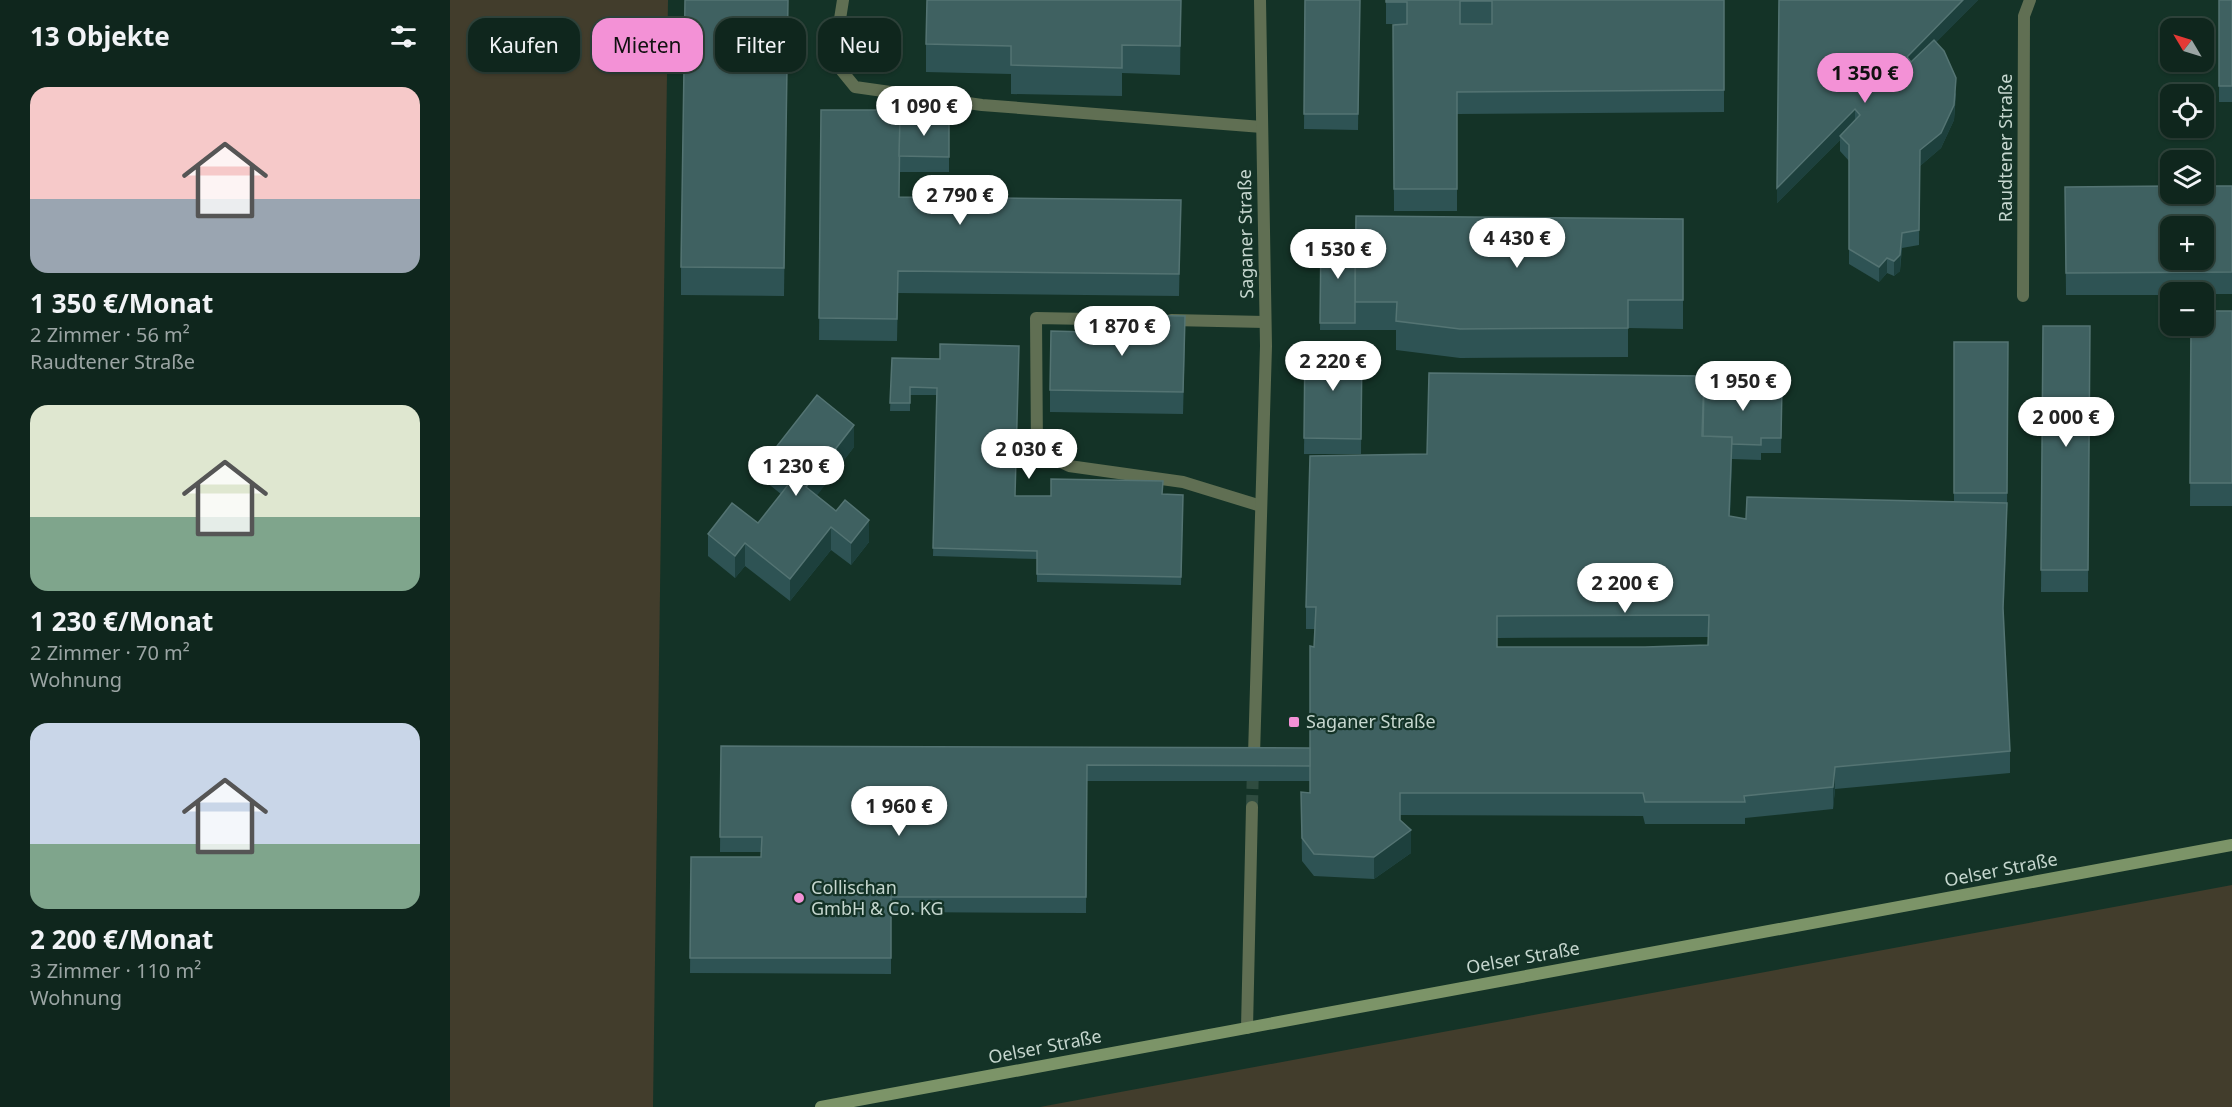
<!DOCTYPE html>
<html lang="de">
<meta charset="utf-8">
<style>
body{margin:0;font-family:"Noto Sans",sans-serif;background:#182e26;color:#f1f3f6;height:100vh;display:flex;flex-direction:column;font-size:22px;white-space:nowrap}
*{box-sizing:border-box;margin:0}
p{font-size:20px;color:#9ba5a4}
.icon{flex:none;width:33px;height:33px;fill:none;stroke:currentColor;stroke-width:2;stroke-linecap:round;stroke-linejoin:round}
.map{position:relative;flex:1;overflow:hidden}
.panel{display:flex;flex-direction:column;background:#0f261d;width:450px}
.panel>*{flex:none}
.banner{position:absolute;left:18px;top:18px;width:570px;height:54px;display:flex;gap:12px}
.needle{width:39px;rotate:308deg}
.buttons{position:absolute;left:1710px;top:18px;display:grid;gap:12px}
.buttons a{display:grid;place-items:center;width:54px;height:54px;border-radius:12px;background:#0f261d;box-shadow:0 2px 4px #0004,0 0 0 2px #2f433b;font-size:30px}
.price{position:absolute;translate:-50% -51px;padding:0 14px;border-radius:21px;background:#fff;color:#222;font-size:20px;line-height:39px;filter:drop-shadow(0 2px 3px #0008)}
.price::after{content:'';position:absolute;left:50%;top:36px;width:18px;height:14px;margin-left:-9px;background:inherit;clip-path:polygon(0 0,100% 0,50% 100%)}
.price.active{background:#f391d6;color:#111}
ul{padding:0;list-style:none}
li{display:grid;align-content:center;gap:12px;height:318px;padding:0 30px}
li span{display:grid;place-items:center;height:186px;border-radius:18px;color:#555}
li>.icon{margin-inline-start:auto}
span .icon{width:108px;height:108px;fill:#fffc;stroke-width:1}
li b{font-size:26px}
h2{display:flex;justify-content:space-between;align-items:center;height:72px;padding:0 30px;font-size:26px}
.chip{padding:0 21px;border-radius:18px;background:#0f261d;box-shadow:0 2px 4px #0004,0 0 0 2px #2f433b;font-size:21px;line-height:54px}
.chip.active{background:#f391d6;color:#111}
main{display:flex;flex:1;min-height:0}
.map>svg:first-child{display:block}
.green{fill:#423d2c}
.lines{fill:none;stroke-linecap:round;stroke-linejoin:round}
.street-tunnel{stroke:#2f4c40;stroke-width:12;stroke-dasharray:12 6;stroke-linecap:butt}
.lane{stroke:#606f53;stroke-width:12}
.street{stroke:#606f53;stroke-width:12}
.secondary{stroke:#7c9468;stroke-width:12}
.wall{fill:#2e5354;fill-rule:evenodd}
.shaded-wall{fill:#1d403d}
.building{fill:#3f6161;stroke:#547473;stroke-width:1.5;fill-rule:evenodd}
.poi-dot{fill:#f391d6;stroke:#143327;stroke-width:2}
.labels{text-anchor:middle;stroke-width:4.5;stroke-linejoin:round;paint-order:stroke}
.street-label{font-size:18px;fill:#c6d7cf;stroke:#143327}
.poi-label{font-size:18px;fill:#c6d7cf;stroke:#143327;text-anchor:start}
</style>
<main>
<section class="panel">
<h2>13 Objekte<svg class="icon" aria-label="filters" viewBox="0 0 24 24"><path d="M4 7h16M4 17h16"/><circle cx="9" cy="7" r="2"/><circle cx="15" cy="17" r="2"/></svg></h2>
<ul>
<li><span style="background:linear-gradient(#f6c9c9 60%,#9aa5b1 0)"><svg class="icon" aria-label="home" viewBox="0 0 24 24"><path d="M3 11l9-7 9 7M6 9v11h12V9"/></svg></span><div><b>1 350 €/Monat</b><p>2 Zimmer · 56 m²</p><p>Raudtener Straße</p></div></li>
<li><span style="background:linear-gradient(#dfe7d0 60%,#7fa58c 0)"><svg class="icon" aria-label="home" viewBox="0 0 24 24"><path d="M3 11l9-7 9 7M6 9v11h12V9"/></svg></span><div><b>1 230 €/Monat</b><p>2 Zimmer · 70 m²</p><p>Wohnung</p></div></li>
<li><span style="background:linear-gradient(#c9d6e8 65%,#7fa58c 0)"><svg class="icon" aria-label="home" viewBox="0 0 24 24"><path d="M3 11l9-7 9 7M6 9v11h12V9"/></svg></span><div><b>2 200 €/Monat</b><p>3 Zimmer · 110 m²</p><p>Wohnung</p></div></li>
</ul>
</section>
<div class="map">
<svg width="1782" height="1107" viewBox="0 0 1782 1107">
<rect width="100%" height="100%" fill="#143327"/>
<!-- green -->
<g class="green">
<polygon points="0,0 218,0 203,1107 0,1107"/>
<polygon points="1782,885 1782,1107 590,1107"/>
</g>
<g class="lines">
<!-- street-tunnel -->
<polyline class="street-tunnel" points="802,807 803,766"/>
<!-- lane -->
<g class="lane">
<polyline points="393,0 387,38 392,71 405,87 532,105 812,127"/>
<polyline points="694,320 586,318 587,450 619,466 733,482 811,506"/>
<polyline points="721,320 815,322"/>
</g>
<!-- street -->
<g class="street">
<polyline points="1573,296 1574,16 1580,0"/>
<polyline points="804,755 816,346 810,0"/>
<polyline points="797,1028 802,807"/>
</g>
<!-- secondary -->
<polyline class="secondary" points="371,1107 1782,845"/>
</g>
<!-- wall -->
<g class="wall">
<polygon points="338,0 334,296 231,295 231,267"/>
<polygon points="731,0 730,75 672,73 672,96 561,94 561,74 476,72 476,44"/>
<polygon points="855,0 910,0 908,130 854,129"/>
<path d="M936,0H1274V112L1007,114V211H944L943,25L949,24H936ZM1042,23V24H1010Z"/>
<polygon points="1329,0 1528,0 1486,42 1506,94 1504,120 1491,148 1470,166 1469,245 1452,248 1450,271 1444,276 1437,273 1429,282 1399,264 1399,161 1390,151 1390,140 1327,203"/>
<rect x="1769" y="0" width="13" height="102"/>
<polygon points="371,110 450,117 499,118 499,172 449,172 449,167 449,197 731,200 729,296 448,293 447,341 369,340"/>
<polygon points="1782,186 1782,294 1754,294 1754,292 1720,292 1720,295 1616,295 1615,187"/>
<polygon points="1233,219 1233,329 1178,328 1178,357 1010,358 946,350 946,330 870,330 871,237 905,237"/>
<polygon points="1782,311 1782,506 1740,506 1741,326"/>
<polygon points="1593,326 1640,326 1638,592 1591,592"/>
<polygon points="735,338 733,414 600,412 600,390"/>
<path d="M1504,342H1558L1557,515L1553,617L1560,751V773L1385,789L1383,809L1295,818V824H1195L1193,816L950,815V820L961,853L924,879L864,876L852,861L851,792L860,793V781H637L636,913L441,912V974L240,973L241,857H311V852H270L271,746L860,748L865,629H856V607L977,454L1254,383L1332,385L1331,453H1311V460L1282,459L1280,516L1296,519L1504,502ZM1259,637L1258,645L1195,647H1047V638Z"/>
<polygon points="855,344 912,345 911,454 854,454"/>
<polygon points="442,358 490,359 566,496 733,495 731,585 587,582 587,559 483,556 487,395 460,395 460,411 440,411"/>
<polygon points="404,447 366,496 419,542 401,565 381,550 340,601 295,566 285,578 258,556 258,534 308,523 331,494 316,482 316,460"/>
</g>
<!-- shaded-wall -->
<g class="shaded-wall">
<polygon points="1513,0 1528,0 1457,72 1457,57"/>
<polygon points="1506,78 1504,120 1491,148 1470,166 1469,245 1470,150"/>
<polygon points="1405,109 1405,125 1390,136 1390,140 1327,203 1327,188"/>
<polygon points="1452,233 1450,271 1444,276 1444,261"/>
<polygon points="1437,258 1437,273 1429,282 1429,267"/>
<polygon points="404,425 404,447 356,510 356,487"/>
<polygon points="1282,437 1282,460 1279,538 1279,516"/>
<polygon points="1557,503 1557,526 1553,630 1553,608"/>
<polygon points="419,520 419,542 401,565 401,543"/>
<polygon points="381,527 381,550 340,601 340,579"/>
<polygon points="295,543 295,566 285,578 285,556"/>
<polygon points="1385,767 1385,789 1383,809 1383,787"/>
<polygon points="961,830 961,853 924,879 924,857"/>
</g>
<!-- building -->
<g class="building">
<polygon points="235,0 338,0 334,268 231,267"/>
<polygon points="477,0 731,0 730,46 672,45 672,68 561,65 561,46 476,44"/>
<polygon points="855,0 910,0 908,114 854,114"/>
<path d="M936,0H1274V90L1007,92V189H944L943,25L957,24V2H936ZM1010,1H1042V24H1010Z"/>
<polygon points="1329,0 1513,0 1457,57 1461,62 1484,40 1494,51 1506,78 1504,105 1491,133 1470,150 1469,230 1452,233 1450,255 1444,261 1437,258 1429,267 1399,249 1399,145 1390,136 1410,115 1405,109 1327,188"/>
<rect x="1769" y="0" width="13" height="86"/>
<polygon points="371,110 450,110 449,197 731,200 729,274 448,271 447,319 369,318"/>
<polygon points="450,117 499,118 499,157 449,156"/>
<path d="M1720,186V194H1754V186H1782V272L1616,273L1615,187ZM1720,226H1754V260H1720Z"/>
<polygon points="906,216 1233,219 1233,300 1178,300 1178,328 1010,329 946,321 947,302 905,302"/>
<polygon points="871,237 905,237 905,323 870,323"/>
<polygon points="1754,311 1782,311 1782,483 1740,483 1741,326 1754,326"/>
<polygon points="678,315 735,316 733,392 600,390 601,331 677,333"/>
<polygon points="1593,326 1640,326 1638,570 1591,570"/>
<polygon points="1504,342 1558,342 1557,493 1504,493"/>
<polygon points="490,344 569,346 565,496 601,496 601,479 713,481 712,494 733,495 731,577 587,574 587,551 483,548 487,388 460,387 460,403 440,403 442,358 490,359"/>
<polygon points="855,344 912,345 911,439 854,438"/>
<path d="M979,373L1254,376L1252,436L1282,437L1279,516L1296,519L1297,497L1557,503L1553,608L1560,751L1385,767L1383,787L1294,796L1295,802H1195L1193,793H950V820L961,830L924,857L864,854L852,838L851,792L860,793V646L864,647L866,607H856L860,456L977,454ZM1259,615L1258,645L1195,647H1047V616Z"/>
<polygon points="1254,383 1332,385 1331,438 1311,438 1311,445 1282,444 1282,437 1253,436"/>
<polygon points="367,395 404,425 356,487 386,511 395,500 419,520 401,543 381,527 340,579 295,543 285,556 258,534 282,503 308,523 342,480 316,460"/>
<polygon points="271,746 860,748 860,766 637,765 636,897 441,897 441,958 240,958 241,857 311,857 312,837 270,837"/>
</g>
<!-- markers -->
<g class="poi-dot">
<rect x="838" y="716" width="12" height="12" rx="3"/>
<circle cx="349" cy="898" r="6"/>
</g>
<g class="labels">
<!-- street labels -->
<g class="street-label">
<text transform="translate(1556 148) rotate(-90)" y="6">Raudtener Straße</text>
<text transform="translate(796 234) rotate(-91)" y="6">Saganer Straße</text>
<text transform="translate(1551 870) rotate(-11)" y="6">Oelser Straße</text>
<text transform="translate(1073 958) rotate(-10)" y="6">Oelser Straße</text>
<text transform="translate(595 1047) rotate(-11)" y="6">Oelser Straße</text>
</g>
<!-- poi labels -->
<g class="poi-label">
<text x="856" y="728">Saganer Straße</text>
<text x="361" y="894">Collischan<tspan x="361" dy="21">GmbH &amp; Co. KG</tspan></text>
</g>
</g>
</svg>
<div class="buttons">
<a><svg class="needle" viewBox="-14 -14 28 28"><path d="M0-13l5 13h-10z" fill="#e53935"/><path d="M0 13l5-13h-10z" fill="#9ba5a4"/></svg></a>
<a><svg class="icon" aria-label="locate" viewBox="0 0 24 24"><circle cx="12" cy="12" r="6"/><path d="M12 2v4M12 18v4M2 12h4M18 12h4"/></svg></a>
<a><svg class="icon" aria-label="layers" viewBox="0 0 24 24"><path d="M12 4l9 5-9 5-9-5zM3 14l9 5 9-5"/></svg></a>
<a>+</a>
<a>−</a>
</div>
<b class="price active" style="left:1415px;top:104px">1 350 €</b>
<b class="price" style="left:474px;top:137px">1 090 €</b>
<b class="price" style="left:510px;top:226px">2 790 €</b>
<b class="price" style="left:1067px;top:269px">4 430 €</b>
<b class="price" style="left:888px;top:280px">1 530 €</b>
<b class="price" style="left:672px;top:357px">1 870 €</b>
<b class="price" style="left:883px;top:392px">2 220 €</b>
<b class="price" style="left:1293px;top:412px">1 950 €</b>
<b class="price" style="left:1616px;top:448px">2 000 €</b>
<b class="price" style="left:579px;top:480px">2 030 €</b>
<b class="price" style="left:346px;top:497px">1 230 €</b>
<b class="price" style="left:1175px;top:614px">2 200 €</b>
<b class="price" style="left:449px;top:837px">1 960 €</b>
<div class="banner">
<a class="chip">Kaufen</a>
<a class="chip active">Mieten</a>
<a class="chip">Filter</a>
<a class="chip">Neu</a>
</div>
</div>
</main>
